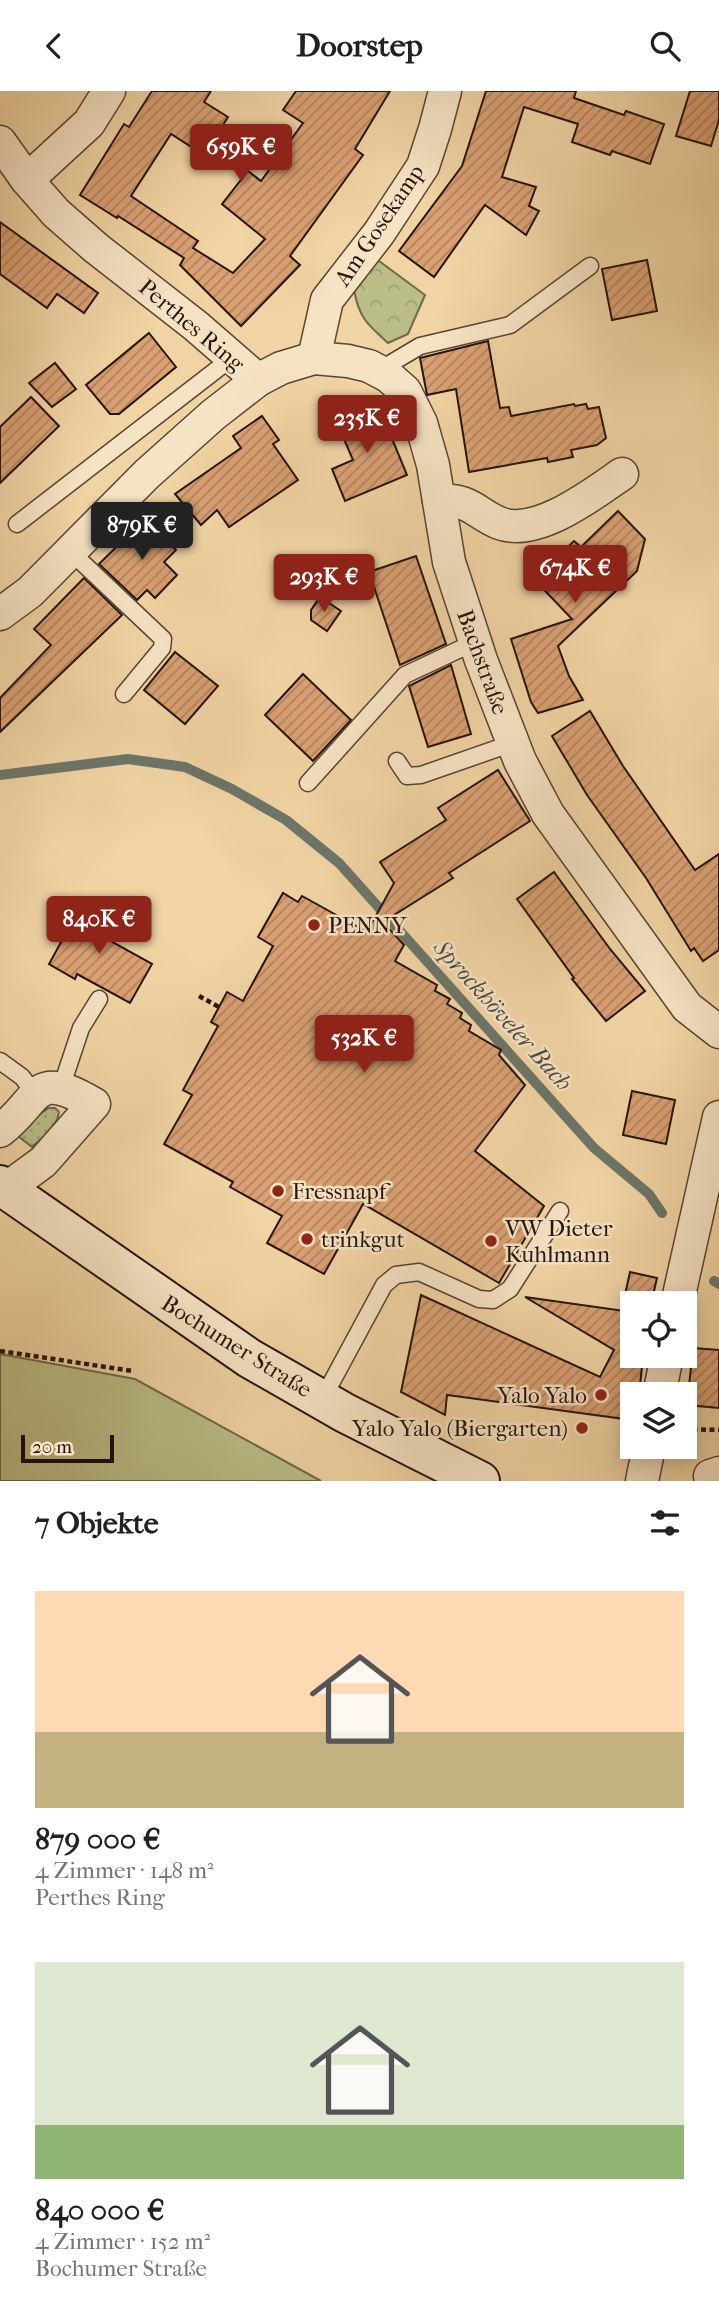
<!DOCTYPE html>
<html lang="de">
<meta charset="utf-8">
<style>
body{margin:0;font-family:"IM FELL French Canon",serif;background:#f2f2f2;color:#202124;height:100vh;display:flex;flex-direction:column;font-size:26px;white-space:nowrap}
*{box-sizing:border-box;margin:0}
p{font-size:23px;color:#757577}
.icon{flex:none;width:38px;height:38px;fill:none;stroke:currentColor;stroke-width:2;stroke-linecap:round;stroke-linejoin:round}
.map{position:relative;height:1390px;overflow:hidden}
.drawer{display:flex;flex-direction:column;background:#fff;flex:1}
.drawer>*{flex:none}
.controls{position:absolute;left:620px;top:1200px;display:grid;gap:14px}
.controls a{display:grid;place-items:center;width:77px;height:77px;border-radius:0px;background:#fff;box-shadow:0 4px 18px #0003;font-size:35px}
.scale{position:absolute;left:21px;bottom:18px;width:93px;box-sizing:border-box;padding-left:7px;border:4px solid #25140d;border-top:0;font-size:19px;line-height:24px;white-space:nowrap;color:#25140d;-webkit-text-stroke:5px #f6e3c4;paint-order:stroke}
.price{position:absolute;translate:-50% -60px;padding:0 16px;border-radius:7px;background:#8f2418;color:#fff;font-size:23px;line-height:46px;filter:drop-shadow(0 2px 4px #0008)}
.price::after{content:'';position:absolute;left:50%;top:42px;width:21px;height:16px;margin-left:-10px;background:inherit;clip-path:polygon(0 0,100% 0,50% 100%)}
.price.current{background:#222;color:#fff}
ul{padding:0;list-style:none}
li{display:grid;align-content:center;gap:14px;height:371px;padding:0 35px}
li span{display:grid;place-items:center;height:217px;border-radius:0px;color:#555}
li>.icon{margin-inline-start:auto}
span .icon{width:126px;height:126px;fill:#fffc;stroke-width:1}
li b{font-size:30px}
h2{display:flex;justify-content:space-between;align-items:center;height:84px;padding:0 35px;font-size:30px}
header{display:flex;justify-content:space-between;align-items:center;height:91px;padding:0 35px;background:#fff;font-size:32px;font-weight:800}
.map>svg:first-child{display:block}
.grass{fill:url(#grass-dots);stroke:#70684a;stroke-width:2}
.park{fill:url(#park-crowns);stroke:#70684a;stroke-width:2}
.pitch{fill:#babd86;stroke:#70684a;stroke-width:2}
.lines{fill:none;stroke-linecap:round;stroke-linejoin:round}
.stream{stroke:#6c7669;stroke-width:10}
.building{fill:url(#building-hatch);stroke:#25140d;stroke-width:2}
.service-casing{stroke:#584433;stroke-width:19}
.minor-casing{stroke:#584433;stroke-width:35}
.secondary-casing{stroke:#25140d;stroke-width:42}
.path{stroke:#25140d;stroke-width:4.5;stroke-dasharray:5 3.5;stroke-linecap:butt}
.service{stroke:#f6e3c4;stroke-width:16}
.minor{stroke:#f6e3c4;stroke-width:32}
.secondary{stroke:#f6e3c4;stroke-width:38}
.poi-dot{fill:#8f2418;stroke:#f6e3c4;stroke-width:2.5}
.labels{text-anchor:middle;stroke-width:5;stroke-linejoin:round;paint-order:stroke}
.street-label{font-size:23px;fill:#25140d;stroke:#f6e3c4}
.poi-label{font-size:23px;fill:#25140d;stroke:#f6e3c4;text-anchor:start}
.water-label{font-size:24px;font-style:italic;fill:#4e4d43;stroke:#f6e3c4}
</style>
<header><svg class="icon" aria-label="back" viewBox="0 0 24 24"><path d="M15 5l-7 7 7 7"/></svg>Doorstep<svg class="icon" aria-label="search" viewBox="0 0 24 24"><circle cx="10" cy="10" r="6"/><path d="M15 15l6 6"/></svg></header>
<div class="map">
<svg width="719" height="1390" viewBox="0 0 719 1390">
<defs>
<pattern id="grass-dots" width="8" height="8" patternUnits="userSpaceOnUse" patternTransform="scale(1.75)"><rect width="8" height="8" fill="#babd86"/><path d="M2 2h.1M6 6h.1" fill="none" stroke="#a0a272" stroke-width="1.8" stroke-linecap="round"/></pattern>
<pattern id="park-crowns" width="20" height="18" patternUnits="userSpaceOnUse" patternTransform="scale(1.75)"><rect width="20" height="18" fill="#babd86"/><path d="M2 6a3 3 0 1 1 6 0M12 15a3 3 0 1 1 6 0" fill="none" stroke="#a0a272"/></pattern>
<pattern id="building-hatch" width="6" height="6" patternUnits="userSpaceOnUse" patternTransform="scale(1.75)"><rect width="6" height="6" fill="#daa173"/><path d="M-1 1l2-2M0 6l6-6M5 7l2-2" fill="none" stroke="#b1825d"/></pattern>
</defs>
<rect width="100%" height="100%" fill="#f1d4a4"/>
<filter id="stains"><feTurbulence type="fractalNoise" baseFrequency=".00286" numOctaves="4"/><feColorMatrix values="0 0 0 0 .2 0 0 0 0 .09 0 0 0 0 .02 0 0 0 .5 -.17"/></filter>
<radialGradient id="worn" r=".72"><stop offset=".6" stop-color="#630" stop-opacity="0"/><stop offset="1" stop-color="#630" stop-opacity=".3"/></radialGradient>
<!-- grass -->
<path class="grass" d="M49,1017H55L59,1021C57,1036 43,1047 32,1056L18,1045L32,1028Z"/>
<!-- park -->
<path class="park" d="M375,167L425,204L408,243L388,252C368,234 359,227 354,199Z"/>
<!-- pitch -->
<polygon class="pitch" points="0,1263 135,1288 321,1390 0,1390"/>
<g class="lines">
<!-- stream -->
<g class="stream">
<polyline points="0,684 128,668 185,676 232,698 286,729 339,772 594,1057 649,1103 662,1122"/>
<polyline points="714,1190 719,1193"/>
</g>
</g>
<!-- building -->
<g class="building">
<polygon points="152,0 211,0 204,11 228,26 204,64 171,43 131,105 198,150 193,157 233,182 265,148 222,113 248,80 261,90 303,32 283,19 296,0 390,0 355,58 363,64 290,165 300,174 241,235 180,174 184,167 118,125 117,127 80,104 124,33 129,36"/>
<polygon points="486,0 576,0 574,7 624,24 626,20 664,33 650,73 612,60 610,64 572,51 578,33 524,16 502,86 536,96 529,115 539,120 526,144 485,114 434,186 399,160 462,75"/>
<polygon points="690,0 719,0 719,29 711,55 676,45"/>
<polygon points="0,131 98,202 84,222 57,203 47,217 0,183"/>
<polygon points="647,169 657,220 612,229 602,178"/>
<polygon points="149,242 176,276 119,323 110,323 86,294"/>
<polygon points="488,250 500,317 509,316 511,325 574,313 575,315 586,313 588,318 599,316 606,347 597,354 571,359 573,366 548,371 547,367 469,381 456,298 427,304 420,267"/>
<polygon points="55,272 76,298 52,316 29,292"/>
<polygon points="31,306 59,335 0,392 0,336"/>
<polygon points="366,315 373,332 384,328 407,384 345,410 332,378 353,369 335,327"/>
<polygon points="262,325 279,349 273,353 298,389 229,436 217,419 201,434 175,403 241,357 233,345"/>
<polygon points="618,420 645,448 637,480 558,555 569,585 583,609 538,622 531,611 511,548 572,528 528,482 550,462 555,468 574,450 581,456"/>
<polygon points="146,427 176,459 164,471 177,484 155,507 147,499 137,509 99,473"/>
<polygon points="416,465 446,553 400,574 369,481"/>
<polygon points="84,487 122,524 0,641 0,607 51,554 34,538"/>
<polygon points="320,506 341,520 327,540 311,529 311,519"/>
<polygon points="175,561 218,595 185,633 144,599"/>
<polygon points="451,574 471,643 428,656 409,595"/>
<polygon points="303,583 351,629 313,670 265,624"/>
<polygon points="590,620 623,675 695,779 719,763 719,859 703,870 694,857 691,860 646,787 587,704 552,645"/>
<polygon points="498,679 530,730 449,782 453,787 383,831 404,854 395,870 437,894 435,900 450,908 447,913 462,922 460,927 471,934 469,940 501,959 499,964 525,994 475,1060 544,1115 499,1192 363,1113 324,1183 267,1152 282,1125 230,1096 233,1091 164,1053 192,1004 183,999 218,935 211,931 227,901 243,910 273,855 258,846 283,802 298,811 302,805 367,841 394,792 380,771 446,729 438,717"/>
<polygon points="554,781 610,858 645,900 606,930 572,888 574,887 517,808"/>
<polygon points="83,811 110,826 100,844 152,873 130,912 77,883 75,888 49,873"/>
<polygon points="632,1000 675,1009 666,1053 623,1044"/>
<polygon points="630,1181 657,1187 651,1213 623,1213"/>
<polygon points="421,1204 600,1286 614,1259 525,1206 632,1221 632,1265 643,1266 639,1304 632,1304 632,1329 447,1304 445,1324 401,1301"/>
<polygon points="693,1257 719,1259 719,1317 687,1314"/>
</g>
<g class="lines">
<!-- service casing -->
<g class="service-casing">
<g id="service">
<polyline points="378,280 420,255 510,234 590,175"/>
<polyline points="17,433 233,266"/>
<polyline points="71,461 163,548 162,557 124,603"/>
<polyline points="397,670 407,685 421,684 513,652"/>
<polyline points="308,692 405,584 475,551"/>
<polyline points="0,970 22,986 35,1003"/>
<polyline points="61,997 81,937 99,908"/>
<polyline points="322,1309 384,1194 396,1184 419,1181 479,1208 493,1209 510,1198 560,1120"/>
</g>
</g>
<!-- minor casing -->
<g class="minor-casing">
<g id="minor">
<polyline points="0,51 27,89 56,122 96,157 196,235 258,289"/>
<polyline points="27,89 89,32 109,0"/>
<polyline points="314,267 327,209 379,142 423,75 435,38 445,0"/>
<path d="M439,410C472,408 473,421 499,432C536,447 593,403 622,383"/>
<polyline points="0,523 30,501 147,383 213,324 258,289 281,277 314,267 348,270 369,275 388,285 405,300 421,332 433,374 449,471 481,569 520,670 548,723 687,916 719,941"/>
<path d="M0,1040C42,1007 32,977 94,1013L43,1071L6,1098"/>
<polyline points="677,1213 719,1026"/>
<polyline points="659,1304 667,1265"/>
<polyline points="710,1385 719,1382"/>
<polyline points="642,1390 649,1356"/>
</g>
</g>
<!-- secondary casing -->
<g class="secondary-casing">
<polyline id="secondary" points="0,1094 249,1267 345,1322 480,1390"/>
</g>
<!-- path -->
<g class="path">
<polyline points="199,905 219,916"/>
<polyline points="0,1260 133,1280"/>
<polyline points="684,1338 719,1339"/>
</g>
<!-- service -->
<use href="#service" class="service"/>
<!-- minor -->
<use href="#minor" class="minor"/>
<!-- secondary -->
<use href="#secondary" class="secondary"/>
</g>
<!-- markers -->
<g class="poi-dot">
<circle cx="314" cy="834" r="7"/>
<circle cx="278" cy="1100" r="7"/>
<circle cx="307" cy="1148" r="7"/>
<circle cx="491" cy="1150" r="7"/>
<circle cx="601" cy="1304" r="7"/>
<circle cx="582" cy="1337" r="7"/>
</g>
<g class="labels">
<!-- street labels -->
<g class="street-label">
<text transform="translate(379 134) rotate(-56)" y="8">Am Gosekamp</text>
<text transform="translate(192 234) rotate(40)" y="8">Perthes Ring</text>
<text transform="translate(483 571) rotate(70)" y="8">Bachstraße</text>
<text transform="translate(237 1255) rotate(32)" y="8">Bochumer Straße</text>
</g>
<!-- poi labels -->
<g class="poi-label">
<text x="328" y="842">PENNY</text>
<text x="292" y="1108">Fressnapf</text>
<text x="505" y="1145">VW Dieter<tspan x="505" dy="26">Kuhlmann</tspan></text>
<text x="321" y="1156">trinkgut</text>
<text x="587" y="1312" text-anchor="end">Yalo Yalo</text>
<text x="568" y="1345" text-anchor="end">Yalo Yalo (Biergarten)</text>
</g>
<!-- water labels -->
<g class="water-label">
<text transform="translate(503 924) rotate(48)" y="8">Sprockhöveler Bach</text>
</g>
</g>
<rect width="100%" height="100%" filter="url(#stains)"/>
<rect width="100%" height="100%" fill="url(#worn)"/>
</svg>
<div class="controls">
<a><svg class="icon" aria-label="locate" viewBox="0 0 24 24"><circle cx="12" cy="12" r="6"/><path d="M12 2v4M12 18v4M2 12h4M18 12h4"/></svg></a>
<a><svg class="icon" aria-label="layers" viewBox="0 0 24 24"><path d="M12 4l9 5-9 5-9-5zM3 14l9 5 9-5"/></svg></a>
</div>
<div class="scale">20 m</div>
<b class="price" style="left:241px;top:93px">659K €</b>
<b class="price" style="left:367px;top:364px">235K €</b>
<b class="price current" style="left:142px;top:471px">879K €</b>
<b class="price" style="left:575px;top:514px">674K €</b>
<b class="price" style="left:324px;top:523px">293K €</b>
<b class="price" style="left:99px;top:865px">840K €</b>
<b class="price" style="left:364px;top:984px">532K €</b>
</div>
<section class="drawer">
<h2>7 Objekte<svg class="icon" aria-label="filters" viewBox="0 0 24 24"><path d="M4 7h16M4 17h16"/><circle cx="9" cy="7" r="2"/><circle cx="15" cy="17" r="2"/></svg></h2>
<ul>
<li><span style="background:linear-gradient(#ffd9b3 65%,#c2b280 0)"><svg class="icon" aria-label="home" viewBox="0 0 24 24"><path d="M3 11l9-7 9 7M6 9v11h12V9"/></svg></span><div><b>879 000 €</b><p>4 Zimmer · 148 m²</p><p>Perthes Ring</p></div></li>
<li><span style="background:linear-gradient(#dfe7d0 75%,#8fb573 0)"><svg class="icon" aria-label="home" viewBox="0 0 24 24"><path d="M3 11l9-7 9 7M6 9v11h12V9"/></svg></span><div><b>840 000 €</b><p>4 Zimmer · 152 m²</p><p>Bochumer Straße</p></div></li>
</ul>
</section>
